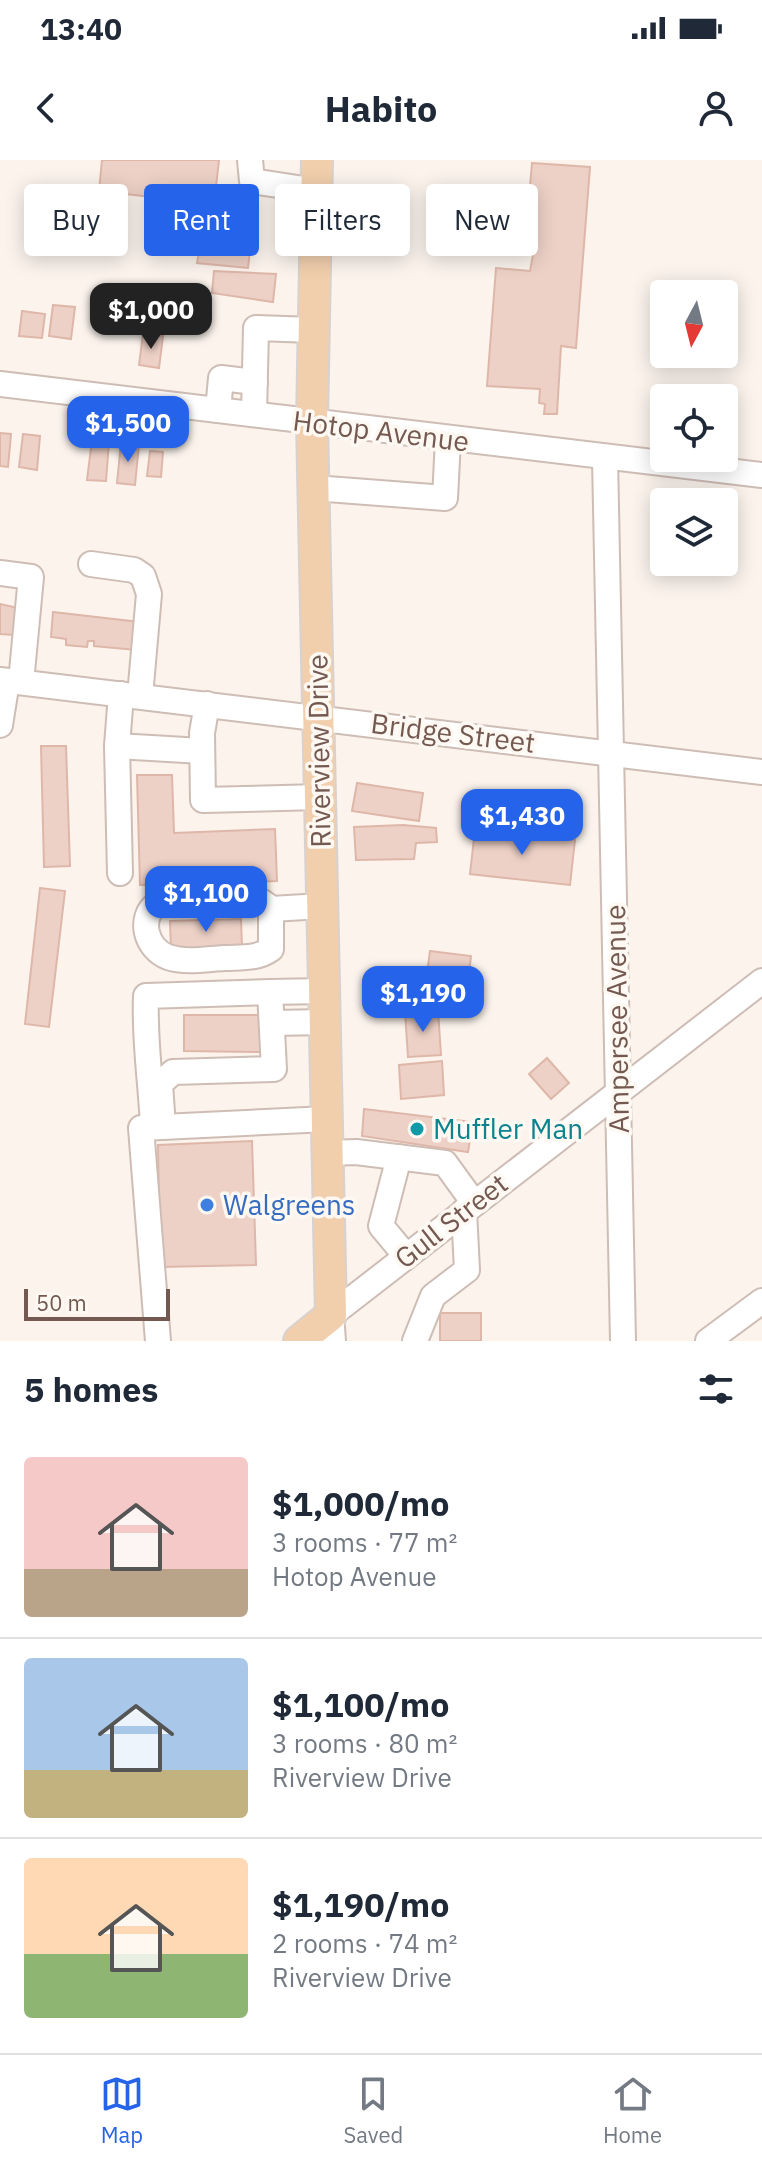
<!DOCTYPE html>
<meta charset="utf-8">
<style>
body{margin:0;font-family:"IBM Plex Sans",sans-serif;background:#f2f2f3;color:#1f2937;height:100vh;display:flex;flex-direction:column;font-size:30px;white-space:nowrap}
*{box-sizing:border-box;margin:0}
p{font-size:26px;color:#747a83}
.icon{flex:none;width:44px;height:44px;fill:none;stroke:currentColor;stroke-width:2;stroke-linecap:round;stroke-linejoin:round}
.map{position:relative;height:1181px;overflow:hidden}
.drawer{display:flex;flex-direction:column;background:#fff;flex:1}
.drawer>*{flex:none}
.guide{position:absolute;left:24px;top:24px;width:714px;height:72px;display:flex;gap:16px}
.needle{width:52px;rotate:187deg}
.controls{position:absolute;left:650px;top:120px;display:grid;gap:16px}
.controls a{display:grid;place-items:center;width:88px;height:88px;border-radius:8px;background:#fff;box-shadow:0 4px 20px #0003;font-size:40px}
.scale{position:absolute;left:24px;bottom:20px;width:146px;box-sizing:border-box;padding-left:8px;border:4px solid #745951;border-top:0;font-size:22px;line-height:28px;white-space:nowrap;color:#745951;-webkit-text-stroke:6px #fdf8f2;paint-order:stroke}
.price{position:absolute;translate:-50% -68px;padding:0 18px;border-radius:16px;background:#2563eb;color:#fff;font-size:26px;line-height:52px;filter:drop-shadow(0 2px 4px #0008)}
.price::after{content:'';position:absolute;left:50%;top:48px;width:24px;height:18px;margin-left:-12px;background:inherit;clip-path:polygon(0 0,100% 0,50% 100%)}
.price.active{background:#222;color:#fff}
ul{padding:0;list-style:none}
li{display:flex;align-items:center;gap:24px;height:200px;padding:0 24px}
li+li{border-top:2px solid #e0e1e3}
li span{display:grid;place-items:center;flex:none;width:224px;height:160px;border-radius:8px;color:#555}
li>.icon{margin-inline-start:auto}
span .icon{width:96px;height:96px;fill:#fffc;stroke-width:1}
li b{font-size:34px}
h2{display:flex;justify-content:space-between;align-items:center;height:96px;padding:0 24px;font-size:34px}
.pill{padding:0 28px;border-radius:8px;background:#fff;box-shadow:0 4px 20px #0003;font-size:28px;line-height:72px}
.pill.active{background:#2563eb;color:#fff}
.status{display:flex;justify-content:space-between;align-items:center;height:56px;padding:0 40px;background:#fff;direction:ltr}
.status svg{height:22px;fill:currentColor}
header{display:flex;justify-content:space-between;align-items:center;height:104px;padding:0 24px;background:#fff;font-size:36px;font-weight:800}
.dock{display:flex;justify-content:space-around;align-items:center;height:112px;border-top:2px solid #e0e1e3;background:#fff;font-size:22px;color:#747a83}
.dock a{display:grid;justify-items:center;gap:4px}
.dock .active{color:#2563eb}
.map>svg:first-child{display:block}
.building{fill:#edd1c7;stroke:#deb7a9;stroke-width:2}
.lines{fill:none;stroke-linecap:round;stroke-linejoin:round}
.minor-casing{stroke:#cebdb5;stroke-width:28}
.major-casing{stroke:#d8d1ce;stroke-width:34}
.minor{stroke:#fff;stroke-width:24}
.major{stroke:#f1cfad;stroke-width:30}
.culture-dot{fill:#0f9aa8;stroke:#fdf8f2;stroke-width:3}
.shop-dot{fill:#3f7fe0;stroke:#fdf8f2;stroke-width:3}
.labels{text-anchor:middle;stroke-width:7;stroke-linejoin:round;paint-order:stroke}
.street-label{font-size:28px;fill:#745951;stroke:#fdf8f2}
.culture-label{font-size:28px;fill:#0d838f;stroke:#fdf8f2;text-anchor:start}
.shop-label{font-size:28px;fill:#366cbe;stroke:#fdf8f2;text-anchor:start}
</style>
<div class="status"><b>13:40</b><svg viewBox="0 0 49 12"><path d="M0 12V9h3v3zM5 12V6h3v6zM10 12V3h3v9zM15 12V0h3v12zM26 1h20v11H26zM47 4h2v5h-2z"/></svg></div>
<header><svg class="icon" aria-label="back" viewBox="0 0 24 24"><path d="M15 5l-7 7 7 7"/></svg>Habito<svg class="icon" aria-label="person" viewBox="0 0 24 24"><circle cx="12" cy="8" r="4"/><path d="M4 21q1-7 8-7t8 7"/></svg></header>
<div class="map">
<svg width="762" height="1181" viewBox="0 0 762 1181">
<rect width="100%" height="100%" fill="#fbf3ec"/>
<!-- building -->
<g class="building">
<polygon points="102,0 219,0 214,44 99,31"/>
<polygon points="532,3 590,7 576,188 561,186 557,254 544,254 545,244 539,243 540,229 487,226 496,108 530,111 533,95 524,95"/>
<polygon points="205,58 253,63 248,108 197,103"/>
<polygon points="214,111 276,114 273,142 212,133"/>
<polygon points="53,145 75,147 71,179 49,176"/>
<polygon points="22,151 45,154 42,178 19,176"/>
<polygon points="143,174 163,176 159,208 139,205"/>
<polygon points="0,273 11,274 8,307 0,306"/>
<polygon points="23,274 40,276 37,310 19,307"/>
<polygon points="92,280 109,282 106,321 87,320"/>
<polygon points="121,283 139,284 135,325 117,323"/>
<polygon points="150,291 163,292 161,317 147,316"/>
<polygon points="0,444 18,448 15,475 0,474"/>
<polygon points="53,452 139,462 136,490 94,486 94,481 88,481 87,487 66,485 66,479 51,477"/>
<polygon points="41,586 66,586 70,706 44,707"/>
<polygon points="137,615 172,615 174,673 275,669 277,721 140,725"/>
<polygon points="357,623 423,633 419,661 352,651"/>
<polygon points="403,665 436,668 437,682 416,683 414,699 356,700 354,667"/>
<polygon points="475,669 575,680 570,725 470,714"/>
<polygon points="40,728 65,731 49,867 25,864"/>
<polygon points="241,759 242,787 171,789 170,761"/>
<polygon points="430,791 471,796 466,839 424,834"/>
<polygon points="438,850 441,895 408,897 405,852"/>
<polygon points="184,855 260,855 260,892 184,891"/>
<polygon points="547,898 569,923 551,939 529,914"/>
<polygon points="442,901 444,935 401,939 399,905"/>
<polygon points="364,949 473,962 468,992 362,976"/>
<polygon points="252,981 256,1105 160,1107 158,985"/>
<rect x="440" y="1153" width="41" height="28"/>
</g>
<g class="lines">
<!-- minor casing -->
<g class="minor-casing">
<g id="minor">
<polyline points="250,0 252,21 317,31"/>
<polyline points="0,224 762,315"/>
<polyline points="218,250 221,218 255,222"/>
<polyline points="254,254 256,168 314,170"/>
<polyline points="605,298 623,1181"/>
<polyline points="314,328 445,338 448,280"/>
<polyline points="91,404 134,410 143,416 149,434 140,536"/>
<polyline points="0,413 31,417 21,522"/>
<polyline points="0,520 762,612"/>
<polyline points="207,544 202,573 203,640 320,637"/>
<polyline points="0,565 7,521"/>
<polyline points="117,586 202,591"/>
<polyline points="120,713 117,586 121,534"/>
<path d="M271,749C255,732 235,736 213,737C196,737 173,733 158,743C137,757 146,789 168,797C186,803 206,799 224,798C242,797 257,799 271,789V749L322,746"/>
<polyline points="270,832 324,831"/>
<polyline points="272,863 325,862"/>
<path d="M153,967C151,921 144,881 146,836L270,832L274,909L173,912L160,924L163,967"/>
<polyline points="328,993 356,992 445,1003 474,1043"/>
<polyline points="399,997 381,1066 406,1096"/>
<polyline points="158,1181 141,968 327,959"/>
<polyline points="333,1181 331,1155 762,821"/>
<polyline points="415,1181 433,1136 467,1110 464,1051"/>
<polyline points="708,1181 762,1141"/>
</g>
</g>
<!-- major casing -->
<g class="major-casing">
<polyline id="major" points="299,1181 331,1155 312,262 317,0"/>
</g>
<!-- minor -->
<use href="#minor" class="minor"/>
<!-- major -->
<use href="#major" class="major"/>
</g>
<!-- markers -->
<circle class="culture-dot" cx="417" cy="969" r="8"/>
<circle class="shop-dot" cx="207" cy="1045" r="8"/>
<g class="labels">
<!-- street labels -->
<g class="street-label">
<text transform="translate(381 271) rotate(7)" y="10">Hotop Avenue</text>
<text transform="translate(453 573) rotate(7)" y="10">Bridge Street</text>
<text transform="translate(319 591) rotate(-91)" y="10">Riverview Drive</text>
<text transform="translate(617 859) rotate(-91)" y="10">Ampersee Avenue</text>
<text transform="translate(451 1061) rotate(-38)" y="10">Gull Street</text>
</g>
<!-- culture labels -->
<g class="culture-label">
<text x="433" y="979">Muffler Man</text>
</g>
<!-- shop labels -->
<g class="shop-label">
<text x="223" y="1055">Walgreens</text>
</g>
</g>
</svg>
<div class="controls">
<a><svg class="needle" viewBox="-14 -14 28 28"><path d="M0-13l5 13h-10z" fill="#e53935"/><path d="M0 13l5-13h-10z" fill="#747a83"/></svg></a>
<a><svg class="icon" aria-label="locate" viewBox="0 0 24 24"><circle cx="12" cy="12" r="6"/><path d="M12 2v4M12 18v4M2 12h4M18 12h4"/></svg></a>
<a><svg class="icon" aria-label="layers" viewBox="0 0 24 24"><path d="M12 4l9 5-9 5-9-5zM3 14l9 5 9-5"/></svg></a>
</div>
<div class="scale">50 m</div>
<b class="price active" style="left:151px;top:191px">$1,000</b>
<b class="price" style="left:128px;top:304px">$1,500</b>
<b class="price" style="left:522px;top:697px">$1,430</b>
<b class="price" style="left:206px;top:774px">$1,100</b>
<b class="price" style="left:423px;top:874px">$1,190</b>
<div class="guide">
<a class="pill">Buy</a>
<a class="pill active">Rent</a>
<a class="pill">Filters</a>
<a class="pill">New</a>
</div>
</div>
<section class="drawer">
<h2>5 homes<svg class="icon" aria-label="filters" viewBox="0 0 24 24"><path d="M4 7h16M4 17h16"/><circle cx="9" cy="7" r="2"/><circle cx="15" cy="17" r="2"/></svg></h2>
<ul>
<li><span style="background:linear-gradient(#f6c9c9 70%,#b9a48a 0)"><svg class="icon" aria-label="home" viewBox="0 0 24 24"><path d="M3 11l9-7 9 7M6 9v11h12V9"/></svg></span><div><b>$1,000/mo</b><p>3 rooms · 77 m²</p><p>Hotop Avenue</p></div></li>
<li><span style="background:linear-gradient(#a9c7e8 70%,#c2b280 0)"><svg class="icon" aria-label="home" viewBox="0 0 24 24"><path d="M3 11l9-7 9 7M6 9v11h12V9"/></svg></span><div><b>$1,100/mo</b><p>3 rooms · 80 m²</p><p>Riverview Drive</p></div></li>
<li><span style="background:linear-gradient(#ffd9b3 60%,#8fb573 0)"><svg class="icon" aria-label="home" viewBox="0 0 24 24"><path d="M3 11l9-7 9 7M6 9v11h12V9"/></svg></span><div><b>$1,190/mo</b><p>2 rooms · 74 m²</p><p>Riverview Drive</p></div></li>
</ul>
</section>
<nav class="dock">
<a class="active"><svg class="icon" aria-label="map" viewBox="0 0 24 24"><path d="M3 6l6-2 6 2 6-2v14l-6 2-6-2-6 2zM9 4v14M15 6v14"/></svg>Map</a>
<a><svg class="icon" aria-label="saved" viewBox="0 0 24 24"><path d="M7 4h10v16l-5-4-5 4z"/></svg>Saved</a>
<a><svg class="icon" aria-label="home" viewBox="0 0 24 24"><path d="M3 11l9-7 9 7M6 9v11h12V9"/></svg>Home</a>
</nav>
